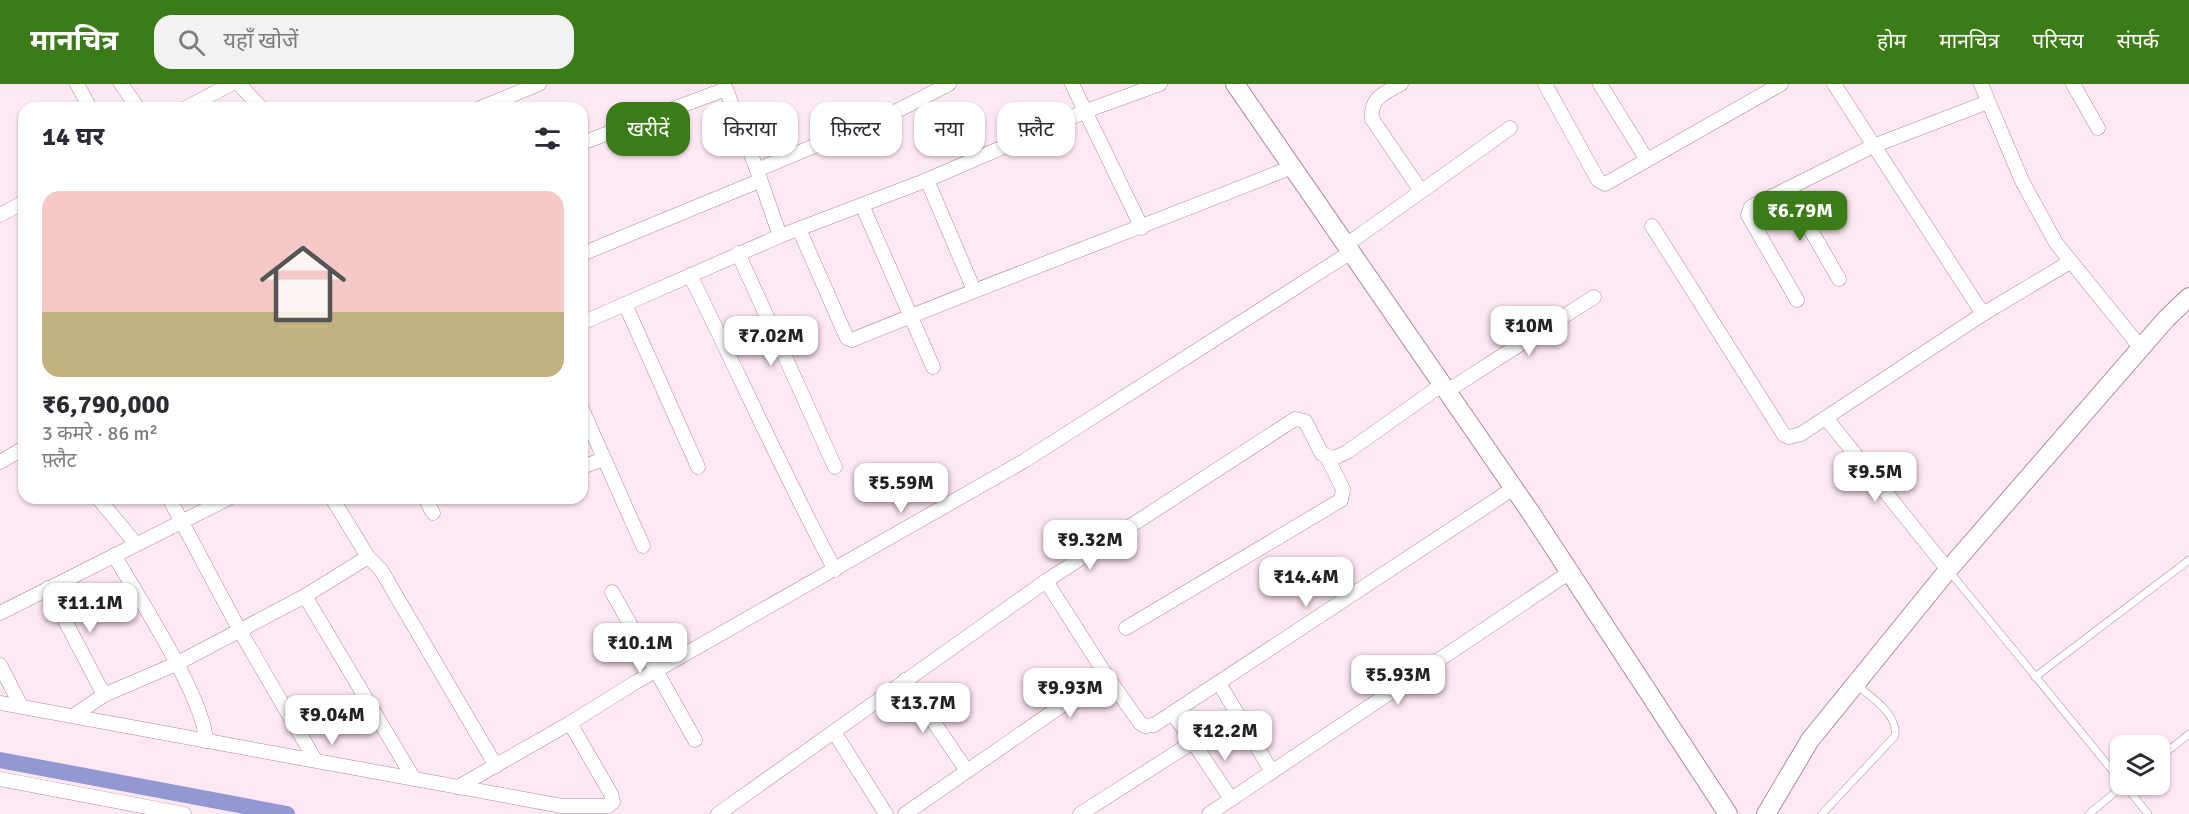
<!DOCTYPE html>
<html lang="hi">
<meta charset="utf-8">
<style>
body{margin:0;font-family:Signika,"Noto Sans Devanagari",sans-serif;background:#f2f2f3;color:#2b2b33;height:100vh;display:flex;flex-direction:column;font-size:22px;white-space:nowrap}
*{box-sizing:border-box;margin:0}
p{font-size:20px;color:#7c7c81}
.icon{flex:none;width:33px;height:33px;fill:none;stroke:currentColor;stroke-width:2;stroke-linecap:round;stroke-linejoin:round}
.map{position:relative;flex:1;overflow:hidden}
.side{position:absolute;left:18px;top:18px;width:570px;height:402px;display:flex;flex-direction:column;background:#fff;border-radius:18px;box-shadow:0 2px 4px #0004}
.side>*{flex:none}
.guide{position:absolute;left:606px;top:18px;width:570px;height:54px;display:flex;gap:12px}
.buttons{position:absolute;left:2110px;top:651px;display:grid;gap:12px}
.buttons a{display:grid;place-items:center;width:60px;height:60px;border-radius:12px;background:#fff;box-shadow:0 2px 4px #0004;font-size:30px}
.price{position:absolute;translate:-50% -51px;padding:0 14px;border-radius:12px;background:#fff;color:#222;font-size:20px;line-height:39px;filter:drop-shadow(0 2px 3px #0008)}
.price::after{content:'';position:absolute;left:50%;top:36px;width:18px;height:14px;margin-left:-9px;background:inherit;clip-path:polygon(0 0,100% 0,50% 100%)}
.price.on{background:#3b7b18;color:#fff}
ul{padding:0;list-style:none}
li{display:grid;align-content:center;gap:12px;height:318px;padding:0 24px}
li+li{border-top:2px solid #e1e1e2}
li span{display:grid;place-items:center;height:186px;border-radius:18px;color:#555}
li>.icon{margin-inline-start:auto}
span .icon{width:108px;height:108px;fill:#fffc;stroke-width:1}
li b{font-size:26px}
h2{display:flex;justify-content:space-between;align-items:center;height:72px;padding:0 24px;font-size:26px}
.chip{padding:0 21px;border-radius:18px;background:#fff;box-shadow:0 2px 4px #0004;font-size:21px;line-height:54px}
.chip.on{background:#3b7b18;color:#fff}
header{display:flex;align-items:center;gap:36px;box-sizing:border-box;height:84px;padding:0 30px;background:#3b7b18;color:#fff}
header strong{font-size:28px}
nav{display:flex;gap:33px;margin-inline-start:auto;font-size:21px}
.search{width:420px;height:54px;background:#f2f2f3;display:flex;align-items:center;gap:15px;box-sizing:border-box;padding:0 21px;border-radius:18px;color:#7c7c81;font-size:22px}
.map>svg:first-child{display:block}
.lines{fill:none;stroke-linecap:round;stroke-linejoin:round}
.canal{stroke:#9398d2;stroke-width:16}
.lane-casing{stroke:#ac8a9e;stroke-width:8}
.street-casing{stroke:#ac8a9e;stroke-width:15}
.secondary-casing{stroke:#ac8a9e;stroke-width:20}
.lane{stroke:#fff;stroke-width:7}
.street{stroke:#fff;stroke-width:14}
.secondary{stroke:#fff;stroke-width:18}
</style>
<header>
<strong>मानचित्र</strong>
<div class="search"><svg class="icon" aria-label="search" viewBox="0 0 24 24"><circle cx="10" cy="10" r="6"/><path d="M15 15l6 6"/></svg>यहाँ खोजें</div>
<nav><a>होम</a><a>मानचित्र</a><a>परिचय</a><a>संपर्क</a></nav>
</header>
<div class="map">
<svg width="2189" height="730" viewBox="0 0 2189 730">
<rect width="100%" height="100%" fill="#fee8f4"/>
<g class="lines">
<!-- canal -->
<polyline class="canal" points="0,676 287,730"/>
<!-- lane casing -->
<g class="lane-casing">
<g id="lane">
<polyline points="1949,487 2121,697"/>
<polyline points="2035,593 2189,476"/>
<polyline points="2160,673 2189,650"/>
<polyline points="2124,700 2148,730"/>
<path d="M1822,730L1895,652C1898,630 1873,615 1857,601"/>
<polyline points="2089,730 2125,700"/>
</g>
</g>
<!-- street casing -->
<g class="street-casing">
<g id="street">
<polyline points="77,0 90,24"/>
<polyline points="121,0 138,24"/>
<polyline points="239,0 261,24"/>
<polyline points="1072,0 1142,144"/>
<path d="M1401,0C1385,9 1370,13 1372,35L1421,107"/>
<polyline points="1545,0 1598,96 1605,100 1781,0"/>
<polyline points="1600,0 1647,76"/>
<polyline points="1834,0 1983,230"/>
<polyline points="1981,0 2022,97 2056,159 2141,264"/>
<polyline points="2073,0 2098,44"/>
<polyline points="186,24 231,0"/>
<polyline points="480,24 539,0"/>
<polyline points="582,59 726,5 757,86"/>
<polyline points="927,96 974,206"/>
<polyline points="1787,105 1839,195"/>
<polyline points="862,121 933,283"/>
<polyline points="0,131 24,118"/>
<polyline points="1652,142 1784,351 1789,353 1801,350 1983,230 2070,178"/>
<path d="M799,145L847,254L852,256C997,196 1146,142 1292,83"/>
<polyline points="780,152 757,86 891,30 949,0"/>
<polyline points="1346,161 1510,44"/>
<polyline points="738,169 835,383"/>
<polyline points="582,170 759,97"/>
<path d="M690,191C739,289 783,390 835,486"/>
<polyline points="1797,216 1748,131 1751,123 1873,62 1988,18"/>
<polyline points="625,220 698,383"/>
<polyline points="582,239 780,152 927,96 1086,27 1160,0"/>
<polyline points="1447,307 1594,213"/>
<polyline points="582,325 643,462"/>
<polyline points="1826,334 1948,486"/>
<polyline points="0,378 24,364"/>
<polyline points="582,383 604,375"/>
<polyline points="98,414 136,460"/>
<polyline points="169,414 240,547 314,674"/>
<polyline points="332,414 368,473 381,486 496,682"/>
<polyline points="425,414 433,429"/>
<path d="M114,471C138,513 204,613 206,657"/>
<polyline points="368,473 305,512 414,695"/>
<polyline points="48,504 104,611"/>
<polyline points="612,508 695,656"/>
<polyline points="0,529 229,414"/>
<polyline points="1126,544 1341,416 1343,405 1327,373"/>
<polyline points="0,581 21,622"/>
<polyline points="1106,591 1140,639 1145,642 1154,641 1514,404"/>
<polyline points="905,596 967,687"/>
<polyline points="1219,599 1272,688"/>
<polyline points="0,619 562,722 608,722 613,718 611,710 570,639"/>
<polyline points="73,632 104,611 176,580 305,512"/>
<polyline points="834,648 886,730"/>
<polyline points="1193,658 1231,715"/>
<polyline points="0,695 184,730"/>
<polyline points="458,703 570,639 636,598 1024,377 1351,168"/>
<polyline points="718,730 1046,497 1295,335 1305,337 1322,370 1334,374 1347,368 1443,300"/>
<polyline points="905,730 1106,591 1046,497"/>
<polyline points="1080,730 1193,658 1172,629"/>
<polyline points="1209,730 1570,488"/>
</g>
</g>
<!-- secondary casing -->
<g class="secondary-casing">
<g id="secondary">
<polyline points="1235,0 1531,429 1728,730"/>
<polyline points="1766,730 1810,656 1948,486 2166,235 2189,213"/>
</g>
</g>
<!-- lane -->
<use href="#lane" class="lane"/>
<!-- street -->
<use href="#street" class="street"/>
<!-- secondary -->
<use href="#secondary" class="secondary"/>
</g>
</svg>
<div class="buttons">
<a><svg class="icon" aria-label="layers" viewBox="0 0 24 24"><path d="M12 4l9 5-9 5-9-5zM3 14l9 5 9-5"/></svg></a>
</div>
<b class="price on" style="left:1800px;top:158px">₹6.79M</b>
<b class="price" style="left:1529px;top:273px">₹10M</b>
<b class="price" style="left:771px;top:283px">₹7.02M</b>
<b class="price" style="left:1875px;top:419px">₹9.5M</b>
<b class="price" style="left:901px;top:430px">₹5.59M</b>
<b class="price" style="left:1090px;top:487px">₹9.32M</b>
<b class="price" style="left:1306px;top:524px">₹14.4M</b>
<b class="price" style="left:90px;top:550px">₹11.1M</b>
<b class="price" style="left:640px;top:590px">₹10.1M</b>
<b class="price" style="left:1398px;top:622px">₹5.93M</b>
<b class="price" style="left:1070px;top:635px">₹9.93M</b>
<b class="price" style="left:923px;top:650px">₹13.7M</b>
<b class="price" style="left:332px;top:662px">₹9.04M</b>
<b class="price" style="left:1225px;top:678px">₹12.2M</b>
<div class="guide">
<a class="chip on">खरीदें</a>
<a class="chip">किराया</a>
<a class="chip">फ़िल्टर</a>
<a class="chip">नया</a>
<a class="chip">फ़्लैट</a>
</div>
<section class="side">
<h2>14 घर<svg class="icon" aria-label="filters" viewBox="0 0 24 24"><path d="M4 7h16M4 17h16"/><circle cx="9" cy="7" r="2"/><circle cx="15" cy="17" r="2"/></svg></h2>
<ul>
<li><span style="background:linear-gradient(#f6c9c9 65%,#c2b280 0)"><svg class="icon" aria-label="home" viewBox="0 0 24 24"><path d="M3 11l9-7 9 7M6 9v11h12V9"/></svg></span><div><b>₹6,790,000</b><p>3 कमरे · 86 m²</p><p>फ़्लैट</p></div></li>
</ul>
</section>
</div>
